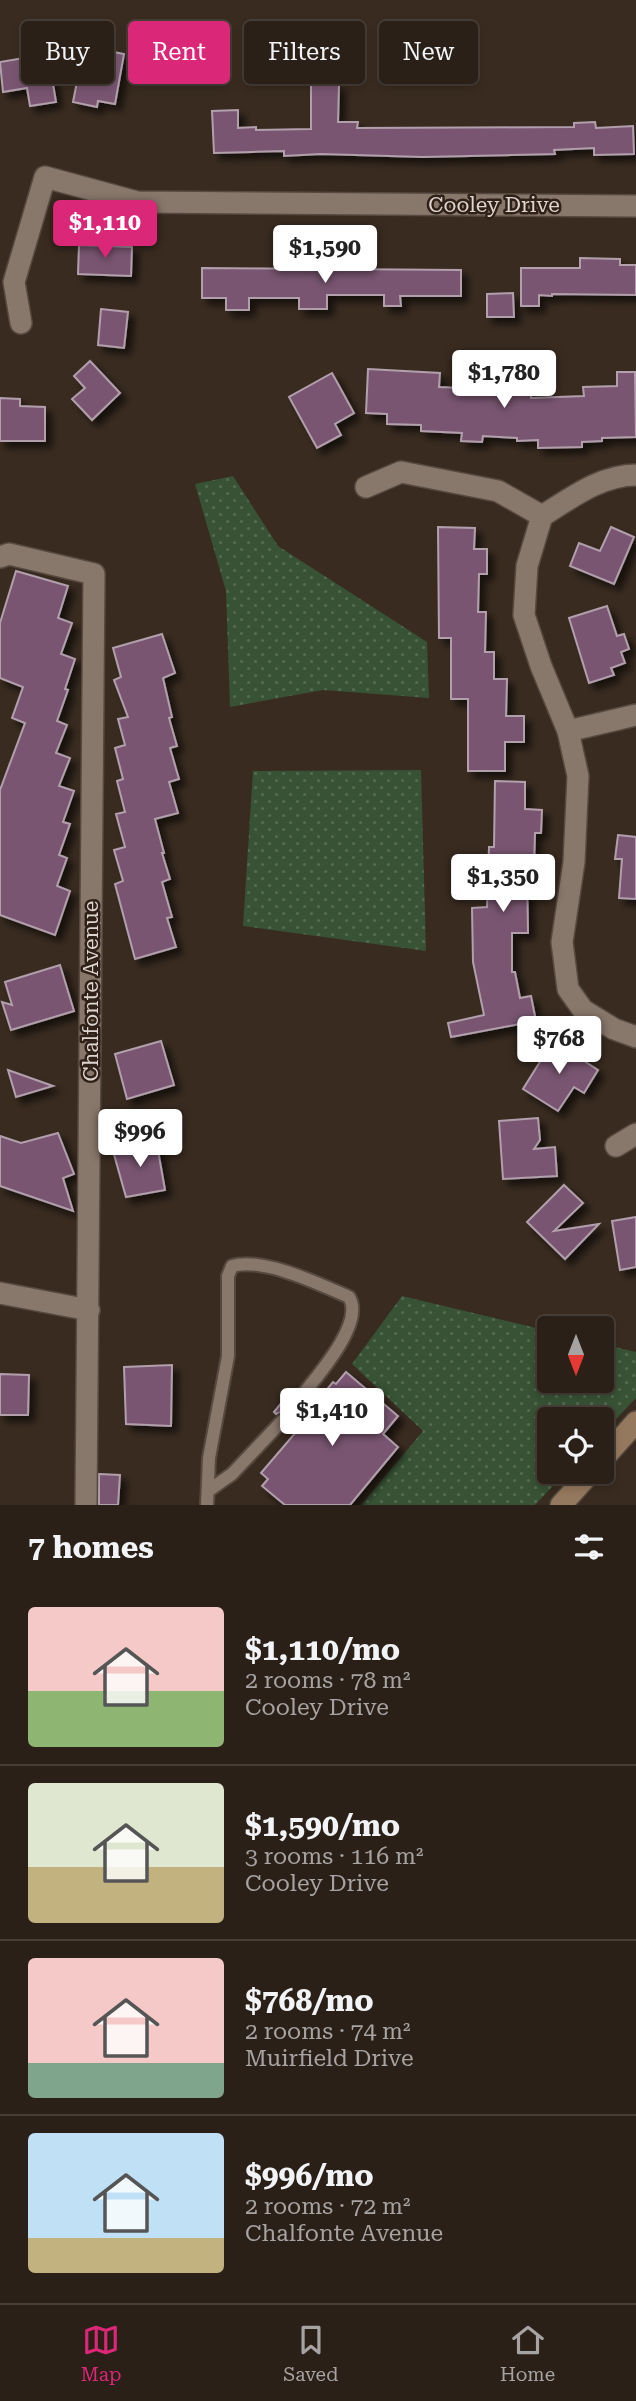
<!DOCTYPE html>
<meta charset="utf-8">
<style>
body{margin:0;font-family:"Roboto Serif",serif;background:#332821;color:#f1f3f6;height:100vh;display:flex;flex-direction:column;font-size:26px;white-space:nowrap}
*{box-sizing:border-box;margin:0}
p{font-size:23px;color:#a6a3a2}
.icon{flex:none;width:38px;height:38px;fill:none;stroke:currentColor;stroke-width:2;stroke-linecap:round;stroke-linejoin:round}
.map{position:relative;height:1505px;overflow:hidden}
.drawer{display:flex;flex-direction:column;background:#2b2018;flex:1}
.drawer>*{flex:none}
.hud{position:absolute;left:21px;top:21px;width:595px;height:63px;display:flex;gap:14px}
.needle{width:46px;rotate:180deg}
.controls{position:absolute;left:537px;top:1316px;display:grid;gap:14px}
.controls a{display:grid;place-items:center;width:77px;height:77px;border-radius:7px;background:#2b2018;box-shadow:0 4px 10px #0003,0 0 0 2px #473e37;font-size:35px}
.price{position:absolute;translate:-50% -60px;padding:0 16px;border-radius:7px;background:#fff;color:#222;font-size:23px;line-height:46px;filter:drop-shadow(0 2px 4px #0008)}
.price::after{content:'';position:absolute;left:50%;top:42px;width:21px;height:16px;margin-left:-10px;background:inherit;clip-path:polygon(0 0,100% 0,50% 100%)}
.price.active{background:#db2777;color:#fff}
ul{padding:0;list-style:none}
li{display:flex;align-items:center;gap:21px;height:175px;padding:0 28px}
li+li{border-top:2px solid #473e37}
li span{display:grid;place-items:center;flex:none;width:196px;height:140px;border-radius:7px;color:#555}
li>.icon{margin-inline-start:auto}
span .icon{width:84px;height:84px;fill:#fffc;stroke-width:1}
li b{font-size:30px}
h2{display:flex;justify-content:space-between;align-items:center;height:84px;padding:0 28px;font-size:30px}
.chip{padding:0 24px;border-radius:7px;background:#2b2018;box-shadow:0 4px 10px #0003,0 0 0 2px #473e37;font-size:24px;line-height:63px}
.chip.active{background:#db2777;color:#fff}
.tabs{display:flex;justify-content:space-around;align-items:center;height:98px;border-top:2px solid #473e37;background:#2b2018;font-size:19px;color:#a6a3a2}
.tabs a{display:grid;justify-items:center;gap:4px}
.tabs .active{color:#db2777}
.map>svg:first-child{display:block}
.grass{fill:url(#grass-dots)}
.building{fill:#795571;stroke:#b19fac;stroke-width:2;filter:url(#shadow)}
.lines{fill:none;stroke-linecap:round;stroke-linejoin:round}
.lane-casing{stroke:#554940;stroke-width:16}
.street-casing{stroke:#554940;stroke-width:24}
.secondary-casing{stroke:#554940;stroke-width:24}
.lane{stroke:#88776b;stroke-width:12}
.street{stroke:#88776b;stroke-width:21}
.secondary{stroke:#95795e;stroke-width:21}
.labels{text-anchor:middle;stroke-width:5;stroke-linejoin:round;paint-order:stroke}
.street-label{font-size:21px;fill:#dfd5cf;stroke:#2f2117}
</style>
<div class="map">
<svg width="636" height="1505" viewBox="0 0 636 1505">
<defs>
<pattern id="grass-dots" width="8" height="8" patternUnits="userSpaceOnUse" patternTransform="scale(1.75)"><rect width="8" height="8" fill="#375235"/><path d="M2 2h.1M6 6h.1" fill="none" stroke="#546a51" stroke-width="1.8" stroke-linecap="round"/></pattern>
<filter id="shadow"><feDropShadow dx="6" dy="6" stdDeviation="3.5" flood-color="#0009"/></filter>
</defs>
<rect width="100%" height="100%" fill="#392b20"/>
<!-- grass -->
<g class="grass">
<polygon points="233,476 278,546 427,642 429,698 323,690 230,707 226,591 195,484"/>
<polygon points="421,770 426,951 243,926 253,771"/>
<polygon points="402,1296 549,1331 550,1381 602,1381 602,1344 636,1352 636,1398 602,1434 602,1419 550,1419 550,1472 566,1472 535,1505 361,1505 423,1431 352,1364"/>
</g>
<!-- building -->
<g class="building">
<polygon points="84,46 124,54 115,104 98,101 97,107 73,102"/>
<polygon points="48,54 56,102 30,106 27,88 3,92 0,62"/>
<polygon points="311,85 339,85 338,122 358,122 357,128 574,127 574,123 595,122 596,128 633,126 634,154 594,155 594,148 554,150 555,154 423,157 321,154 284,156 284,151 214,153 212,111 238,110 238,128 256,127 256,130 311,129"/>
<polygon points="79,245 132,247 131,276 78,274"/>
<polygon points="580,258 620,259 620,265 636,265 636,295 552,294 552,296 539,295 539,306 521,306 521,268 580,268"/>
<polygon points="202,268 461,270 461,296 400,296 401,306 384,306 384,295 327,295 327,309 299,309 299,298 249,298 249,310 226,310 226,298 202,298"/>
<polygon points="513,293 514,317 487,317 487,294"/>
<polygon points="101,309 128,312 124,348 98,345"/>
<polygon points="90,361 120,393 92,420 72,399 85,388 74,376"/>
<polygon points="368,369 440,373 439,387 531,391 531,398 584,396 583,387 617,386 617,372 635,372 636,437 602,438 602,441 582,442 582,447 538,448 538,440 517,441 517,438 483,436 482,442 461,441 462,433 421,431 421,425 387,424 387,414 366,413"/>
<polygon points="332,373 354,413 335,424 341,435 317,448 289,397"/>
<polygon points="0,398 20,399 20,406 45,407 45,441 0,441"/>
<polygon points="438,527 475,528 474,549 487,549 487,574 479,574 478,612 486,612 485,652 494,652 494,679 507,679 506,716 524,716 524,742 505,742 505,771 468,771 468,699 451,699 451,638 439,638"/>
<polygon points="611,527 634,537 614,584 570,566 579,543 600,551"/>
<polygon points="16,571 68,586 58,618 72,623 61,654 75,659 65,689 68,690 57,721 67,725 56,753 70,758 59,786 74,791 63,822 70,824 59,855 67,858 57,886 70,891 55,935 0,915 0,790 25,723 12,718 23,687 0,678 0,623"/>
<polygon points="607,606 617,636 624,634 629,649 621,652 625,663 611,668 614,675 589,683 569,618"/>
<polygon points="162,634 175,673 163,678 172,717 169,718 177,746 170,748 179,779 169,782 178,813 155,819 164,853 162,853 170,879 162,882 172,917 167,918 176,947 135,959 115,884 123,881 114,850 125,847 116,814 125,812 117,781 123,779 115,748 125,745 118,719 128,717 114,680 121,677 113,648"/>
<polygon points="495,781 525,782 525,809 542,810 541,833 535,833 534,868 527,868 528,933 512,933 512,972 515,972 520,998 531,996 536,1021 451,1037 448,1023 484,1015 473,962 472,908 487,907 489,847 494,847"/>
<polygon points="618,835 636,837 636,899 619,898 622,859 615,859"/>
<polygon points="60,965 74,1011 11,1030 2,1002 12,1005 5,982"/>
<polygon points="161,1041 174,1085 127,1099 115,1054"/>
<polygon points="553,1041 598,1070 584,1093 574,1087 558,1111 523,1089"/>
<polygon points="8,1070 53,1086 16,1097"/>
<polygon points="538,1118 540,1140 534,1149 555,1147 557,1176 503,1179 499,1121"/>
<polygon points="58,1133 74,1174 63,1178 73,1211 0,1186 0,1136 21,1143"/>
<polygon points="156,1139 165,1190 126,1197 113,1151"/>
<polygon points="564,1185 583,1203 554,1231 599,1224 565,1259 527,1222"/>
<polygon points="636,1217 636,1267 620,1270 612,1221"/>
<polygon points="172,1365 171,1426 126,1424 124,1367"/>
<polygon points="346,1372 398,1416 383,1434 398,1447 350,1505 285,1505 262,1486 268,1479 261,1473 297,1431 290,1426 291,1418 288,1413 281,1412 276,1414 274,1412 287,1396 290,1409 295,1412 303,1409 307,1413 333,1382 336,1384"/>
<polygon points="0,1374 29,1375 28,1415 0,1415"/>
<polygon points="99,1474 120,1475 118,1505 99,1505"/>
</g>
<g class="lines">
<!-- lane casing -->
<g class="lane-casing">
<g id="lane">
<polyline points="208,1491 232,1474 283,1420"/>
<path d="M207,1505L209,1458L228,1356V1276L232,1266C263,1257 319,1284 349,1297C366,1324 313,1381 296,1403"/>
</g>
</g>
<!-- street casing -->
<g class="street-casing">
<g id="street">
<polyline points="21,323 14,282 45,177 137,202 636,206"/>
<path d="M636,475C601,475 571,498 542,516L527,566L524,615L541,666L568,731L578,776L574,862L562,942L568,989L583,1010L614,1029L636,1037"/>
<polyline points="366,487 401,472 498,491 542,516"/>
<polyline points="0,557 9,554 94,574 86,1505"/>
<polyline points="568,731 636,715"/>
<polyline points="616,1146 636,1134"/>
<polyline points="0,1293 89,1310"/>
</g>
</g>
<!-- secondary casing -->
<g class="secondary-casing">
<g id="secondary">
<polyline points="602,1460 636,1422"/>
<polyline points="561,1505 591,1472"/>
</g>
</g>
<!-- lane -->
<use href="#lane" class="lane"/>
<!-- street -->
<use href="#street" class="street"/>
<!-- secondary -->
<use href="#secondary" class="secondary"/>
</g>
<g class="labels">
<!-- street labels -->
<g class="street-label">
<text x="494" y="212">Cooley Drive</text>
<text transform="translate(91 991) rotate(-90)" y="7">Chalfonte Avenue</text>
</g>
</g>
</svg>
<div class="controls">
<a><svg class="needle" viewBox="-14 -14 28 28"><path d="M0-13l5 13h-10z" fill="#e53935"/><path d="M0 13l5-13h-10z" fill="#a6a3a2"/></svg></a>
<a><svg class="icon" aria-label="locate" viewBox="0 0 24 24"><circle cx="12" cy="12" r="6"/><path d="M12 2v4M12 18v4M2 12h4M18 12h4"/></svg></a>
</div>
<b class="price active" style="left:105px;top:260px">$1,110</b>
<b class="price" style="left:325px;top:285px">$1,590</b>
<b class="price" style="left:504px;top:410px">$1,780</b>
<b class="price" style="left:503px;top:914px">$1,350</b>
<b class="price" style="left:559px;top:1076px">$768</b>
<b class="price" style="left:140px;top:1169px">$996</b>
<b class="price" style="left:332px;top:1448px">$1,410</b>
<div class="hud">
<a class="chip">Buy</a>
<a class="chip active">Rent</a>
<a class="chip">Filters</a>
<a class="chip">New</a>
</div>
</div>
<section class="drawer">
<h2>7 homes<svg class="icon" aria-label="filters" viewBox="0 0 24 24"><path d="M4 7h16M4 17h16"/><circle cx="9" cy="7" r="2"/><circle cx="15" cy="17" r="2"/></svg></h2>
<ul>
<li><span style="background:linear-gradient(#f6c9c9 60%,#8fb573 0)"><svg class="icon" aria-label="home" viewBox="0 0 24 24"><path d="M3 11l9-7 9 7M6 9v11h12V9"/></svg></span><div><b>$1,110/mo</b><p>2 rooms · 78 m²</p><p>Cooley Drive</p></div></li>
<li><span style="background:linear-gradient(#dfe7d0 60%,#c2b280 0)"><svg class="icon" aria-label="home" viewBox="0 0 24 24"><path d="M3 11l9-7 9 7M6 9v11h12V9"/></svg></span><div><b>$1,590/mo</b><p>3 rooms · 116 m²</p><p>Cooley Drive</p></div></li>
<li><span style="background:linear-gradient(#f6c9c9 75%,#7fa58c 0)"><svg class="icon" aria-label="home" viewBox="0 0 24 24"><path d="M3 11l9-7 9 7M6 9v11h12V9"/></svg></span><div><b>$768/mo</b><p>2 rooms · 74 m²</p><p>Muirfield Drive</p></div></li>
<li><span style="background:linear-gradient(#bfe0f5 75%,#c2b280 0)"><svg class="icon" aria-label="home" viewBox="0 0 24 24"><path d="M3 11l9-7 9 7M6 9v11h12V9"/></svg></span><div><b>$996/mo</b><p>2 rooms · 72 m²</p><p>Chalfonte Avenue</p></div></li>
</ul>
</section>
<nav class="tabs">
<a class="active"><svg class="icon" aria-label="map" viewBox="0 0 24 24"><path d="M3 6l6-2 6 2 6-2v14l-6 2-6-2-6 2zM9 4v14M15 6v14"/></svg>Map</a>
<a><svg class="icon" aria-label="saved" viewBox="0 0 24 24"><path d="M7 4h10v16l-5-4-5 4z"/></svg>Saved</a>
<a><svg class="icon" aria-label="home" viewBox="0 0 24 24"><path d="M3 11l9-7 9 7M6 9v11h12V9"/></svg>Home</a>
</nav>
